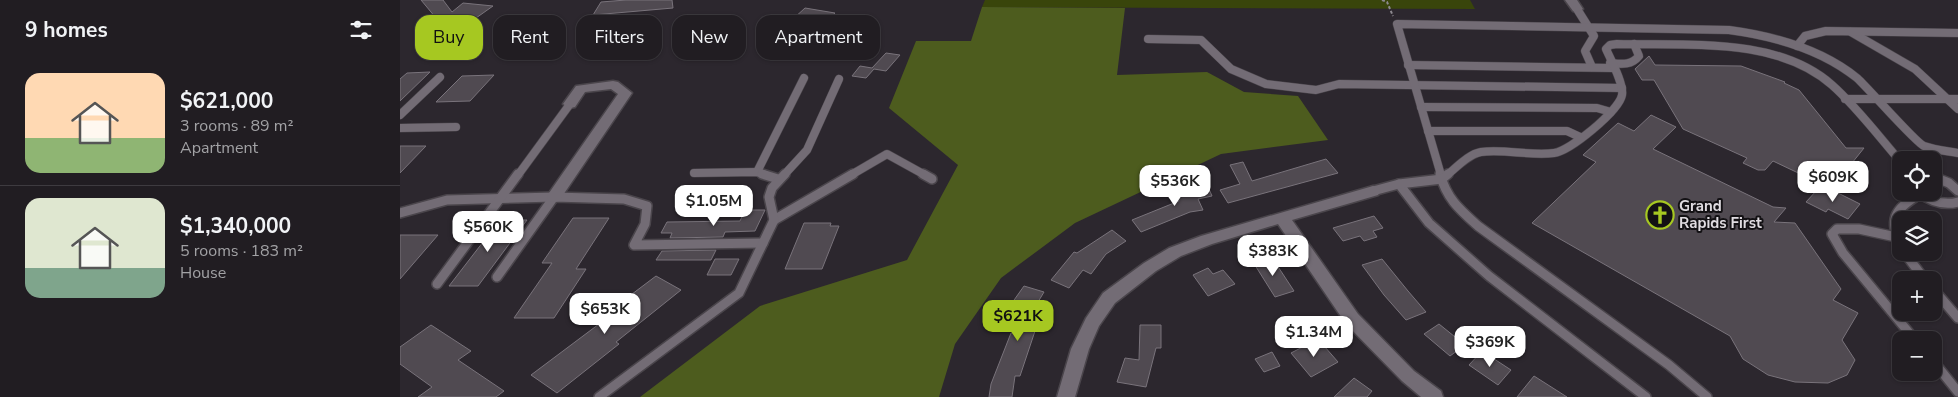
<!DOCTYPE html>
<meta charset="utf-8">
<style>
body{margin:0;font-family:"Nunito Sans",sans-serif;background:#2d2a2f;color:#f1f3f6;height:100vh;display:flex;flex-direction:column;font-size:19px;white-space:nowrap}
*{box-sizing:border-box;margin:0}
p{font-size:16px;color:#a2a2a5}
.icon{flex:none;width:28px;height:28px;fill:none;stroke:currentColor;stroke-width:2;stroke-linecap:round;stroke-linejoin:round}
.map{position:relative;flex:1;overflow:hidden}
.side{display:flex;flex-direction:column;background:#211d22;width:400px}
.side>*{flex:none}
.guide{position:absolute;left:15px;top:15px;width:475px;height:45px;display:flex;gap:10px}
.fabs{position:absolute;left:1492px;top:151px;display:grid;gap:10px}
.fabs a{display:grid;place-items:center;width:50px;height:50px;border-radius:10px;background:#211d22;box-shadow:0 1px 4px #0004,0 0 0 1px #3e3b40;font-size:25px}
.price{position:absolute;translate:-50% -42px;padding:0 11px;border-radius:10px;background:#fff;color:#222;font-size:16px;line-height:32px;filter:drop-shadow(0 1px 2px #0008)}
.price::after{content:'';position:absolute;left:50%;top:30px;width:15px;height:11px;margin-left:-8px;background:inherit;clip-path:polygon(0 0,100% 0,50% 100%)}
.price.on{background:#a6c821;color:#111}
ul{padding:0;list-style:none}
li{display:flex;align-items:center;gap:15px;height:125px;padding:0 25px}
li+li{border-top:1px solid #3e3b40}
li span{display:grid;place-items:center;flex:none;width:140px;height:100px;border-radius:15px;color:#555}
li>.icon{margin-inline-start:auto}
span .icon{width:60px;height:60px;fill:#fffc;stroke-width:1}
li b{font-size:21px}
h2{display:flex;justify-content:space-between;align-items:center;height:60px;padding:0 25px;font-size:21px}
.chip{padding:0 18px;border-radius:15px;background:#211d22;box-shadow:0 1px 4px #0004,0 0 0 1px #3e3b40;font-size:18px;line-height:45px}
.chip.on{background:#a6c821;color:#111}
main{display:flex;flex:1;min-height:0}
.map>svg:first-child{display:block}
.green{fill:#39450b}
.forest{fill:#4d5c1e}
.building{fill:#504a51;stroke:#79737b}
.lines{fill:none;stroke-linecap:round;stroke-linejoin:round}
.lane-far1-casing{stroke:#4a454b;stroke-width:9}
.lane-casing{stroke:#4a454b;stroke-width:12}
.street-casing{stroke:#4a454b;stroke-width:3}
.path{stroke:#8d898f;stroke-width:2;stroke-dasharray:3 2;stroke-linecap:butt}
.lane-far1{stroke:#736c75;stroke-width:8}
.lane{stroke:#736c75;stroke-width:9}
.street{fill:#736c75;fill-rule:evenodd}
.labels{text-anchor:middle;stroke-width:4;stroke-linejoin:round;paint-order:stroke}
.poi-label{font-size:15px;font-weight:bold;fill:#e0dce1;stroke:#131114;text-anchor:start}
</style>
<main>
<section class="side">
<h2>9 homes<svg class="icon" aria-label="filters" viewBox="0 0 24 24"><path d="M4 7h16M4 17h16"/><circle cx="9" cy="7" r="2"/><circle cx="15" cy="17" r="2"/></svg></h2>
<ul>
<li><span style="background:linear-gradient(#ffd9b3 65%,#8fb573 0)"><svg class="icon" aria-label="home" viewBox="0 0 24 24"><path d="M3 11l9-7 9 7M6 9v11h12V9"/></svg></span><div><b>$621,000</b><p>3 rooms · 89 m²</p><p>Apartment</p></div></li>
<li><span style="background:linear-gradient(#dfe7d0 70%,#7fa58c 0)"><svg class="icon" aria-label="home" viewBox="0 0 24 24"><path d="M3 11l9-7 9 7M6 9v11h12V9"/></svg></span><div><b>$1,340,000</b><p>5 rooms · 183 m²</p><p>House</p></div></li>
</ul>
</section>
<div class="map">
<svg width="1558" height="397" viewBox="0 0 1558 397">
<rect width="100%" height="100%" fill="#2c272e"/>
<!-- green -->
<polygon class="green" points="585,0 1070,0 1075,9 582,7"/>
<!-- forest -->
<polygon class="forest" points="582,7 725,8 717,75 807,72 844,92 898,96 928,140 821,154 675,223 601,278 555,344 539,397 240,397 360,306 507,260 558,165 489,108 516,41 571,41"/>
<!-- building -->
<g class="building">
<polygon points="21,0 43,0 52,12 63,3 93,6 76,18 56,16 59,20 36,18"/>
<polygon points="226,0 272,0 273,8 193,15 201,2"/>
<polygon points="405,8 435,13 423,24 393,19"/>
<polygon points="486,53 500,55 486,71 474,69 466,78 452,76 460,66 472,68"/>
<polygon points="1249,56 1255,65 1341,66 1385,82 1384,83 1399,90 1446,148 1464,148 1452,163 1428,163 1413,180 1373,161 1365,170 1358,170 1343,163 1347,158 1283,129 1254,80 1242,80 1235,69"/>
<polygon points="30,72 0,101 0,79 7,73"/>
<polygon points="94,75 70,101 36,102 62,76"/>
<polygon points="1251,115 1276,127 1253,149 1373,207 1386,208 1374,222 1395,223 1441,289 1433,300 1458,313 1442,340 1455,360 1447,375 1428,383 1395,382 1368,375 1343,359 1330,336 1132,223 1196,162 1183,155 1218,123 1234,131"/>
<polygon points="0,146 26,146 0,173"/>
<polygon points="926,159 938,173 828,203 820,190 840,184 830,165 843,162 852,181"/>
<polygon points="807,184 812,196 798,199 803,210 790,212 741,232 732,220 779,201 774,190"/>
<polygon points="1417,190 1434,191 1460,204 1448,219 1428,209 1426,212 1406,202"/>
<polygon points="345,210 365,210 355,231 325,232 323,237 270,238 272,233 261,233 267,222 340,221"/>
<polygon points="974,216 983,228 973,231 977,237 964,241 960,236 943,241 933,228"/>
<polygon points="173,218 209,218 176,269 186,269 154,318 114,318 152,263 142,263"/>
<polygon points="100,220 127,220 78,286 49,286"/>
<polygon points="404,223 431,223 430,226 439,226 422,269 385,269"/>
<polygon points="712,230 726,241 706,254 691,274 683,270 669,288 651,280 674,252 677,253"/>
<polygon points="0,235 38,235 0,279"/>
<polygon points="316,250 311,260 256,260 262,251"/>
<polygon points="871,256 894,291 875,297 853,262"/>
<polygon points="315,259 339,259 331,275 307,275"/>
<polygon points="982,259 1008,291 1026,312 1006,320 984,295 962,265"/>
<polygon points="808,268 813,274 823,270 835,284 808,296 793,275"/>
<polygon points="256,276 281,290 216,342 219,344 157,393 131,375 203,321 199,319"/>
<polygon points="624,286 644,292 635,307 648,311 635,331 620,376 615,376 612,397 589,397 591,384 611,333 613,333 625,316 607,310"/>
<polygon points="1039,324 1065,345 1050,356 1024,334"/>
<polygon points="31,325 71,351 58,360 104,391 96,397 18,397 32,387 0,364 0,347"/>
<polygon points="740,325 761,325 761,348 756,348 746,387 717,382 725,358 739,360"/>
<polygon points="918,339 938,362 911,377 891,353"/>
<polygon points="1082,351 1111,370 1098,385 1069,365"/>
<polygon points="872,352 880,366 864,372 855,359"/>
<polygon points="1134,376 1167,397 1117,397"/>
<polygon points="954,378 972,391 967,397 934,397"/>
</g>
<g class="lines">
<!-- lane-far1 casing -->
<g class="lane-far1-casing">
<g id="lane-far1">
<polyline points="1177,9 1194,36 1185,51 1192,67"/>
<polyline points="1451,32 1515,69 1558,109"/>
<polyline points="748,39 801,40 831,69 866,84 916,90 939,84 1222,88"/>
<polyline points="1397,46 1405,36 1426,31 1558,33"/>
<path d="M1210,63C1221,64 1231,66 1239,56L1234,44"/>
<polyline points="1008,65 1213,68"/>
<polyline points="1445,99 1558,99"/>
<polyline points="1021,107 1197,108 1211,112"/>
<polyline points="0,115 40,77"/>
<polyline points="0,128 56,127"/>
<polyline points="1028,131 1167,131 1180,137"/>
<polyline points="357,172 404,78"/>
<polyline points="294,173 357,172 366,175"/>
<polyline points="118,175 170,104"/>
<polyline points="384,175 407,150 439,79"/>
<polyline points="451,175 487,154 525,175"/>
<path d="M1041,175L997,24L1329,30C1374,36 1421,49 1457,78C1470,90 1516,143 1524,146C1535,150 1547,151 1558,153"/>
<path d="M1047,175C1057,167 1069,154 1081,152C1105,149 1130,156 1154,153C1170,151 1219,111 1222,95C1224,84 1211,60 1206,49L1210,45L1217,44C1287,46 1377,36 1432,85C1456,106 1480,138 1501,162"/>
</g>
</g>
<!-- lane casing -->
<g class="lane-casing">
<g id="lane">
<polyline points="362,174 378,179"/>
<polyline points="523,174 532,179"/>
<path d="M1040,174C1047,199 1059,209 1078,226L1269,365L1307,397"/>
<polyline points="1534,177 1549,183 1558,191"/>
<polyline points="999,184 1029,223 1089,276 1246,397"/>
<polyline points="973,191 999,184 1042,179 1048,174"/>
<path d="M1518,192C1530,201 1543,206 1558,202"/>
<polyline points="0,213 47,200 154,197 224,199 247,206 245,224 234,245 363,243"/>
<polyline points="374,220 453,174"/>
<polyline points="1496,237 1459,229 1437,229 1432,234 1443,253 1515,340"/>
<path d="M1501,248C1489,219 1493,210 1520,194"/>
<polyline points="1504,252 1525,280"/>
<polyline points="97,277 154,197"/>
<polyline points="37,284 118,174"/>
<polyline points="1534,290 1558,318"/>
<polyline points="1534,362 1558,392"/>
<polyline points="199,397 339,293 374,220 369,197 372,188 385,174"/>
</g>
</g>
<!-- street casing -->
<g class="street-casing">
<g id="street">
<polygon points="1165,0 1177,0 1183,9 1177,12 1173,11"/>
<polygon points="213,81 218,82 232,93 159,201 154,202 149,201 147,197 149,193 218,94 211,89 185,92 175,107 170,108 163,104 176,86"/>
<polygon points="973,186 978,187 980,191 978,195 892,220 958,314 1014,371 1041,391 1043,397 1021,397 1002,381 946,324 878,224 812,244 781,256 756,271 715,303 699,326 689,349 675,397 657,397 671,349 686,318 703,293 744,263 769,248 801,236"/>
</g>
</g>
<!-- path -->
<polyline class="path" points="982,0 987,2 993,16"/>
<!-- lane-far1 -->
<use href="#lane-far1" class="lane-far1"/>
<!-- lane -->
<use href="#lane" class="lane"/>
<!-- street -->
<use href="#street" class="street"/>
</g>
<!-- icons -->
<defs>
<g id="church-ring" transform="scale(1.4375)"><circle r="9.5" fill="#131114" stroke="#a6c821" stroke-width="1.5"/><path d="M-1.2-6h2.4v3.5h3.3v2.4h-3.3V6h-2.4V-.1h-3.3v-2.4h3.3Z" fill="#a6c821"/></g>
</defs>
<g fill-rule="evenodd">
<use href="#church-ring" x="1260" y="215"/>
</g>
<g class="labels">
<!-- poi labels -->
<g class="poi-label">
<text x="1279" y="211">Grand<tspan x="1279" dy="17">Rapids First</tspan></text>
</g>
</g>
</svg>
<div class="fabs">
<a><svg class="icon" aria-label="locate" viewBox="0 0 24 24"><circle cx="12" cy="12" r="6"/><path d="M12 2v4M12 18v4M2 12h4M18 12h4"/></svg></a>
<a><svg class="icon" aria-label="layers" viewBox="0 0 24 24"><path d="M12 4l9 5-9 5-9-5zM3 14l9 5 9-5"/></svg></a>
<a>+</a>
<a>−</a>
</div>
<b class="price" style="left:1433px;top:203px">$609K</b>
<b class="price" style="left:775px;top:207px">$536K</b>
<b class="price" style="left:314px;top:227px">$1.05M</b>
<b class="price" style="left:88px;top:253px">$560K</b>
<b class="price" style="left:873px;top:277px">$383K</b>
<b class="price" style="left:205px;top:335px">$653K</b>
<b class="price on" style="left:618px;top:342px">$621K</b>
<b class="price" style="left:914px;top:358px">$1.34M</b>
<b class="price" style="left:1090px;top:368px">$369K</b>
<div class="guide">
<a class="chip on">Buy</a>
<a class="chip">Rent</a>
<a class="chip">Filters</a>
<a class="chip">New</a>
<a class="chip">Apartment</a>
</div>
</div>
</main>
